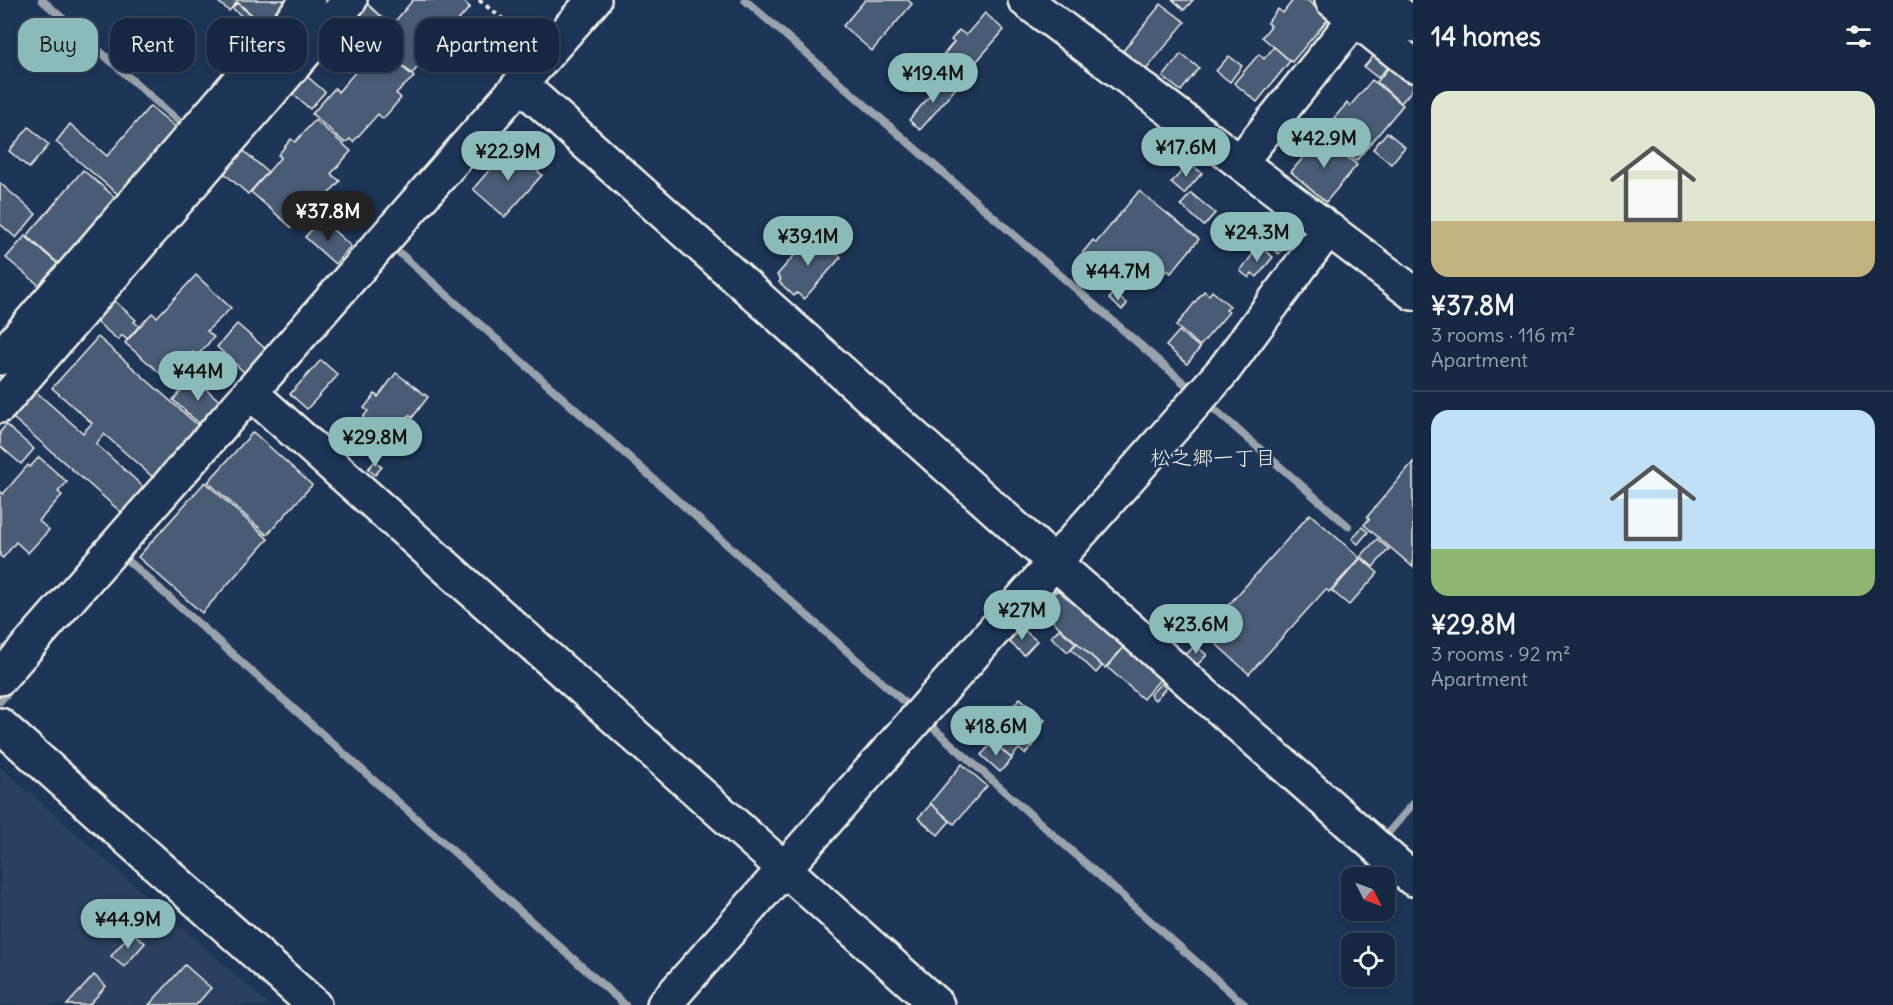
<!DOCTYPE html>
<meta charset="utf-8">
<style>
body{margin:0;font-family:Delius,"Klee One",sans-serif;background:#1f3048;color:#f1f3f6;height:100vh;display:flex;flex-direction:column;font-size:22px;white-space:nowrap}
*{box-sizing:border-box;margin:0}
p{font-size:20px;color:#9ea6b1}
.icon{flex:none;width:33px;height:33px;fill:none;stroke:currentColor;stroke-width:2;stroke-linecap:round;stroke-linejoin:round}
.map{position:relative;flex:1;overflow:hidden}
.details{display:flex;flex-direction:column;background:#162841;width:480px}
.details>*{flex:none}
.banner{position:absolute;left:18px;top:18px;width:570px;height:54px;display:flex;gap:12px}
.needle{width:39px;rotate:132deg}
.buttons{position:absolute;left:1341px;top:867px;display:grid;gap:12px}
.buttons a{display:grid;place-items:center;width:54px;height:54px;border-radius:12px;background:#162841;box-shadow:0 3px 9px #0003,0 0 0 2px #35445a;font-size:30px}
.price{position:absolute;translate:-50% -51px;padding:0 14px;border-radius:21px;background:#8bbbb9;color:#111;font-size:20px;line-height:39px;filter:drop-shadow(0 2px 3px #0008)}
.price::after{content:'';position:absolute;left:50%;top:36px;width:18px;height:14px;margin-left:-9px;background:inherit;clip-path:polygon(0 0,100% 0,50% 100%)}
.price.selected{background:#222;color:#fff}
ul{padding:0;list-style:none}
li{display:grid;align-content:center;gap:12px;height:318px;padding:0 18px}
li+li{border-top:2px solid #35445a}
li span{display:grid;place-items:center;height:186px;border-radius:18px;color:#555}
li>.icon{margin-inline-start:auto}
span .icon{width:108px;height:108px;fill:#fffc;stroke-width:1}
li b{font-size:26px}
h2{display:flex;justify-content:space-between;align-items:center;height:72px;padding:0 18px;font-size:26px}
.pill{padding:0 21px;border-radius:18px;background:#162841;box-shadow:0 3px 9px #0003,0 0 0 2px #35445a;font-size:21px;line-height:54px}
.pill.selected{background:#8bbbb9;color:#111}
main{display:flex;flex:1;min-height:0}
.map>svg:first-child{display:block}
.built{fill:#2a4060}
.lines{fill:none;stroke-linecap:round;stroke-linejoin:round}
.stream{stroke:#9aa2ab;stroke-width:8}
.building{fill:#485b74;stroke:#f4f1e8;stroke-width:1.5}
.minor-casing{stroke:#f4f1e8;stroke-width:38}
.major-casing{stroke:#f4f1e8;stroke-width:38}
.path{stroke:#f4f1e8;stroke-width:4;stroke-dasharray:4.5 4.5;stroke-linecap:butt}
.minor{stroke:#1d3557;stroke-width:33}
.major{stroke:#1d3557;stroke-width:33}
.labels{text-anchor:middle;stroke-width:4.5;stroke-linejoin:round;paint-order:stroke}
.neighbourhood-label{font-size:21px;fill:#f4f1e8;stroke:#1d3557}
</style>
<main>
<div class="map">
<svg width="1413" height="1005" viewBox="0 0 1413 1005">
<rect width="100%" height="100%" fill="#1d3557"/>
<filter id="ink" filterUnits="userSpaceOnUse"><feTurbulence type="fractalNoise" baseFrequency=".0167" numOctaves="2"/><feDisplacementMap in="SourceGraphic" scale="12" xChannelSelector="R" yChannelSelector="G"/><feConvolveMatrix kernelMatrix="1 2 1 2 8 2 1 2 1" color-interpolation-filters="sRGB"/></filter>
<g filter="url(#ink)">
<!-- built -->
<polygon class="built" points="0,766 269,1005 0,1005"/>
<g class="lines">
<!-- stream -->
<g class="stream">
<polyline points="42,0 184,126"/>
<polyline points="745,0 1185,384"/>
<polyline points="394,248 903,701"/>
<polyline points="1214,409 1348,526"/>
<polyline points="124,557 625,1005"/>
<polyline points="0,701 14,685"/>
<polyline points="931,726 1245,1005"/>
<polyline points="1388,833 1413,804"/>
</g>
</g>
<!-- building -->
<g class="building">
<polygon points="216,0 299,0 269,29 237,2 229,11"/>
<polygon points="363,0 384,19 368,38 346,18"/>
<polygon points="413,0 462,0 470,7 451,29 459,35 442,55 435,60 428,54 412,74 370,37 385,19 392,25"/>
<polygon points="865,0 908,0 912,4 872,51 843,26"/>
<polygon points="1173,0 1193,0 1184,10"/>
<polygon points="1293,0 1307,0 1329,18 1292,62 1262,37 1271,26 1267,23 1278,9 1283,13"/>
<polygon points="237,3 267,29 263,34 232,8"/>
<polygon points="1161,4 1185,22 1146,70 1123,51"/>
<polygon points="985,13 1004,30 957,84 935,65 954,42 951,40 959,30 966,35"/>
<polygon points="378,46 414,77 396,93 401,98 383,119 378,114 353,142 350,139 345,143 312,114 335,88 338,92"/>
<polygon points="1274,47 1290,61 1257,102 1234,83 1259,54 1264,59"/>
<polygon points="1378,51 1392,62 1378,78 1364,67"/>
<polygon points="1181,54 1199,68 1181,91 1163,77"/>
<polygon points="1229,56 1242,66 1230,82 1216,71"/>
<polygon points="1395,60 1413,76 1413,89 1401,103 1377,82"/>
<polygon points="302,72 325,92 310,109 287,89"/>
<polygon points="945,78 956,88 920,130 909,120"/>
<polygon points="1372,80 1403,105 1356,161 1322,132 1347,103 1350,106"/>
<polygon points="150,106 177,128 120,196 56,142 70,124 107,156"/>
<polygon points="315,120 351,151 331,174 340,181 321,202 320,201 315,206 313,204 292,228 251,192 281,157 278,155 291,139 295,142"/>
<polygon points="29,127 49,145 29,168 9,151"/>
<polygon points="1387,132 1405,147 1391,164 1373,149"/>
<polygon points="1321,136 1357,165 1326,202 1291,172"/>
<polygon points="237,145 268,172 248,194 217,167"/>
<polygon points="510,146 542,175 505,217 473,189"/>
<polygon points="1189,163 1202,173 1184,194 1171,183"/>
<polygon points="83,170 116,198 60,265 27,236"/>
<polygon points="0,183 36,214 16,238 0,224"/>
<polygon points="1139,191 1199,239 1171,273 1167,270 1159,279 1135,260 1110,290 1075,262 1093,240 1096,243"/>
<polygon points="1191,193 1215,213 1204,226 1181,205"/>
<polygon points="1267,210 1297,228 1279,254 1249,230"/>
<polygon points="321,219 351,246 335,264 305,237"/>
<polygon points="814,233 841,257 804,299 797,293 794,296 779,282 781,279 777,275"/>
<polygon points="25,236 58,264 40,286 6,258"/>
<polygon points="1259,246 1273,257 1257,277 1252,273 1249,278 1240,271"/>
<polygon points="196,275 231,308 207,331 214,337 197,356 193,352 185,358 167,379 125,343 152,313 157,317"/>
<polygon points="1204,291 1209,295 1212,291 1230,306 1226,310 1229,312 1200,346 1176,326"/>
<polygon points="1114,293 1127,304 1122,310 1109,299"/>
<polygon points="109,296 136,320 134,322 139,326 127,340 122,335 118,340 91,317"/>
<polygon points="237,324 267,350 246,374 217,347"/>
<polygon points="1179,331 1200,348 1187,364 1166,346"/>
<polygon points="98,337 201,428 156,480 104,434 96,444 148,491 129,513 124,509 121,512 13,418 36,392 83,433 92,423 52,388"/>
<polygon points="321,360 338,375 307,409 290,394"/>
<polygon points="396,373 428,397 412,418 409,415 389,441 385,437 380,443 376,440 372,446 352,431 368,411 364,408 375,394 378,397"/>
<polygon points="193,378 222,403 202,426 173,400"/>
<polygon points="6,425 34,449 21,464 0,446 0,432"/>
<polygon points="253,432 312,485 267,535 208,482"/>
<polygon points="39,457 67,482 58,492 62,495 39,521 49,530 28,553 16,542 3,558 0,556 0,491 3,494 28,465 30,467"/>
<polygon points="375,461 382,467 375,475 368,469"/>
<polygon points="1413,462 1413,567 1364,525 1369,519 1367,517"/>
<polygon points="205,482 268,539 202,613 138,557"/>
<polygon points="1310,514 1360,558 1329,592 1326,589 1249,674 1215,643 1236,619 1225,609"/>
<polygon points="1362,527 1368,532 1358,544 1352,539"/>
<polygon points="1377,539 1389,549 1373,567 1361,556"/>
<polygon points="1361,558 1378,573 1349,605 1332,591"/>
<polygon points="1056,591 1064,591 1125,645 1105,668 1040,610"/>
<polygon points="1019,626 1037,641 1024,655 1007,640"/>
<polygon points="1059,629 1076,643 1068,652 1051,637"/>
<polygon points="1077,643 1102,666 1096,673 1071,649"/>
<polygon points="1127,644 1163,676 1143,699 1107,667"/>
<polygon points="1195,645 1207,655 1197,665 1186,655"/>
<polygon points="1161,683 1166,688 1155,700 1150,695"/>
<polygon points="1020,698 1045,720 1032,734 1035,736 1032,738 1036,742 1025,754 1019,749 1011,758 986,736 993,728 989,725 999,713 1003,717"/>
<polygon points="993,742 1012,759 1000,772 981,755"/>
<polygon points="962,764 987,786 954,824 930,803"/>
<polygon points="931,804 950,821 938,835 918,818"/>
<polygon points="132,932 145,943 124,967 111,956"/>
<polygon points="185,965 211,988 196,1005 149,1005"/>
<polygon points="94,975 106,986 89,1005 67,1005"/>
</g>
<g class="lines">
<!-- minor casing -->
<g class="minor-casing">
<g id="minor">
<polyline points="1332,0 1413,65"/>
<polyline points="1382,0 1413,25"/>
<polyline points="520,84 1055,563 1413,879"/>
<polyline points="1240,162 1370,0"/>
<polyline points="0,358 309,0"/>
<polyline points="250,392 937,1005"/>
<polyline points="0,406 350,0"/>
<polyline points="0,678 594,0"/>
<polyline points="0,725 314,1005"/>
<polyline points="664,1005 1223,371 1328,229"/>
</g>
</g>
<!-- major casing -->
<g class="major-casing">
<polyline id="major" points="1025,0 1413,293"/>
</g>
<!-- path -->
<polyline class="path" points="479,0 525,37"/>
<!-- minor -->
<use href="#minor" class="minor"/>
<!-- major -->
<use href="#major" class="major"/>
</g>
</g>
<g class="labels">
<!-- neighbourhood labels -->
<g class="neighbourhood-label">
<text x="1213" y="465">松之郷一丁目</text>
</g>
</g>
</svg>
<div class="buttons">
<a><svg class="needle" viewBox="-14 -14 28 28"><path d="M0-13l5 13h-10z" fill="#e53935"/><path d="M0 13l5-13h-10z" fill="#9ea6b1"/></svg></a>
<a><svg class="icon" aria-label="locate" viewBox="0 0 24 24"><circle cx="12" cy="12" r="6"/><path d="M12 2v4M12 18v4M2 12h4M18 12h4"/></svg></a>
</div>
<b class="price" style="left:933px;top:104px">¥19.4M</b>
<b class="price" style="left:1324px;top:169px">¥42.9M</b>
<b class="price" style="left:1186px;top:178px">¥17.6M</b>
<b class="price" style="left:508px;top:182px">¥22.9M</b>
<b class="price selected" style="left:328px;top:242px">¥37.8M</b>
<b class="price" style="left:1257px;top:263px">¥24.3M</b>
<b class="price" style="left:808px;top:267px">¥39.1M</b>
<b class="price" style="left:1118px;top:302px">¥44.7M</b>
<b class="price" style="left:198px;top:402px">¥44M</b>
<b class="price" style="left:375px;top:468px">¥29.8M</b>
<b class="price" style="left:1022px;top:641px">¥27M</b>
<b class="price" style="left:1196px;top:655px">¥23.6M</b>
<b class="price" style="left:996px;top:757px">¥18.6M</b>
<b class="price" style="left:128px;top:950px">¥44.9M</b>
<div class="banner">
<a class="pill selected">Buy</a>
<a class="pill">Rent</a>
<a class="pill">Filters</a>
<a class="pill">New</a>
<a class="pill">Apartment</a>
</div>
</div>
<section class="details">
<h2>14 homes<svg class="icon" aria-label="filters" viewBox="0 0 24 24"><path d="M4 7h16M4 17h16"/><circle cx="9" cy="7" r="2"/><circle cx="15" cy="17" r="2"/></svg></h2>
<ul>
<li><span style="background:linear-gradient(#dfe7d0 70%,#c2b280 0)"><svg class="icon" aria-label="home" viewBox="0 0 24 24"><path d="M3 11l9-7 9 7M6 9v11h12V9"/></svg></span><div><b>¥37.8M</b><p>3 rooms · 116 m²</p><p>Apartment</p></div></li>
<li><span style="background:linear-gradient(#bfe0f5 75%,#8fb573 0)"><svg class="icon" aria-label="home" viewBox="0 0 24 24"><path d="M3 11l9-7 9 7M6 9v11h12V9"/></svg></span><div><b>¥29.8M</b><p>3 rooms · 92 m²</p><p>Apartment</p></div></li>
</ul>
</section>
</main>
